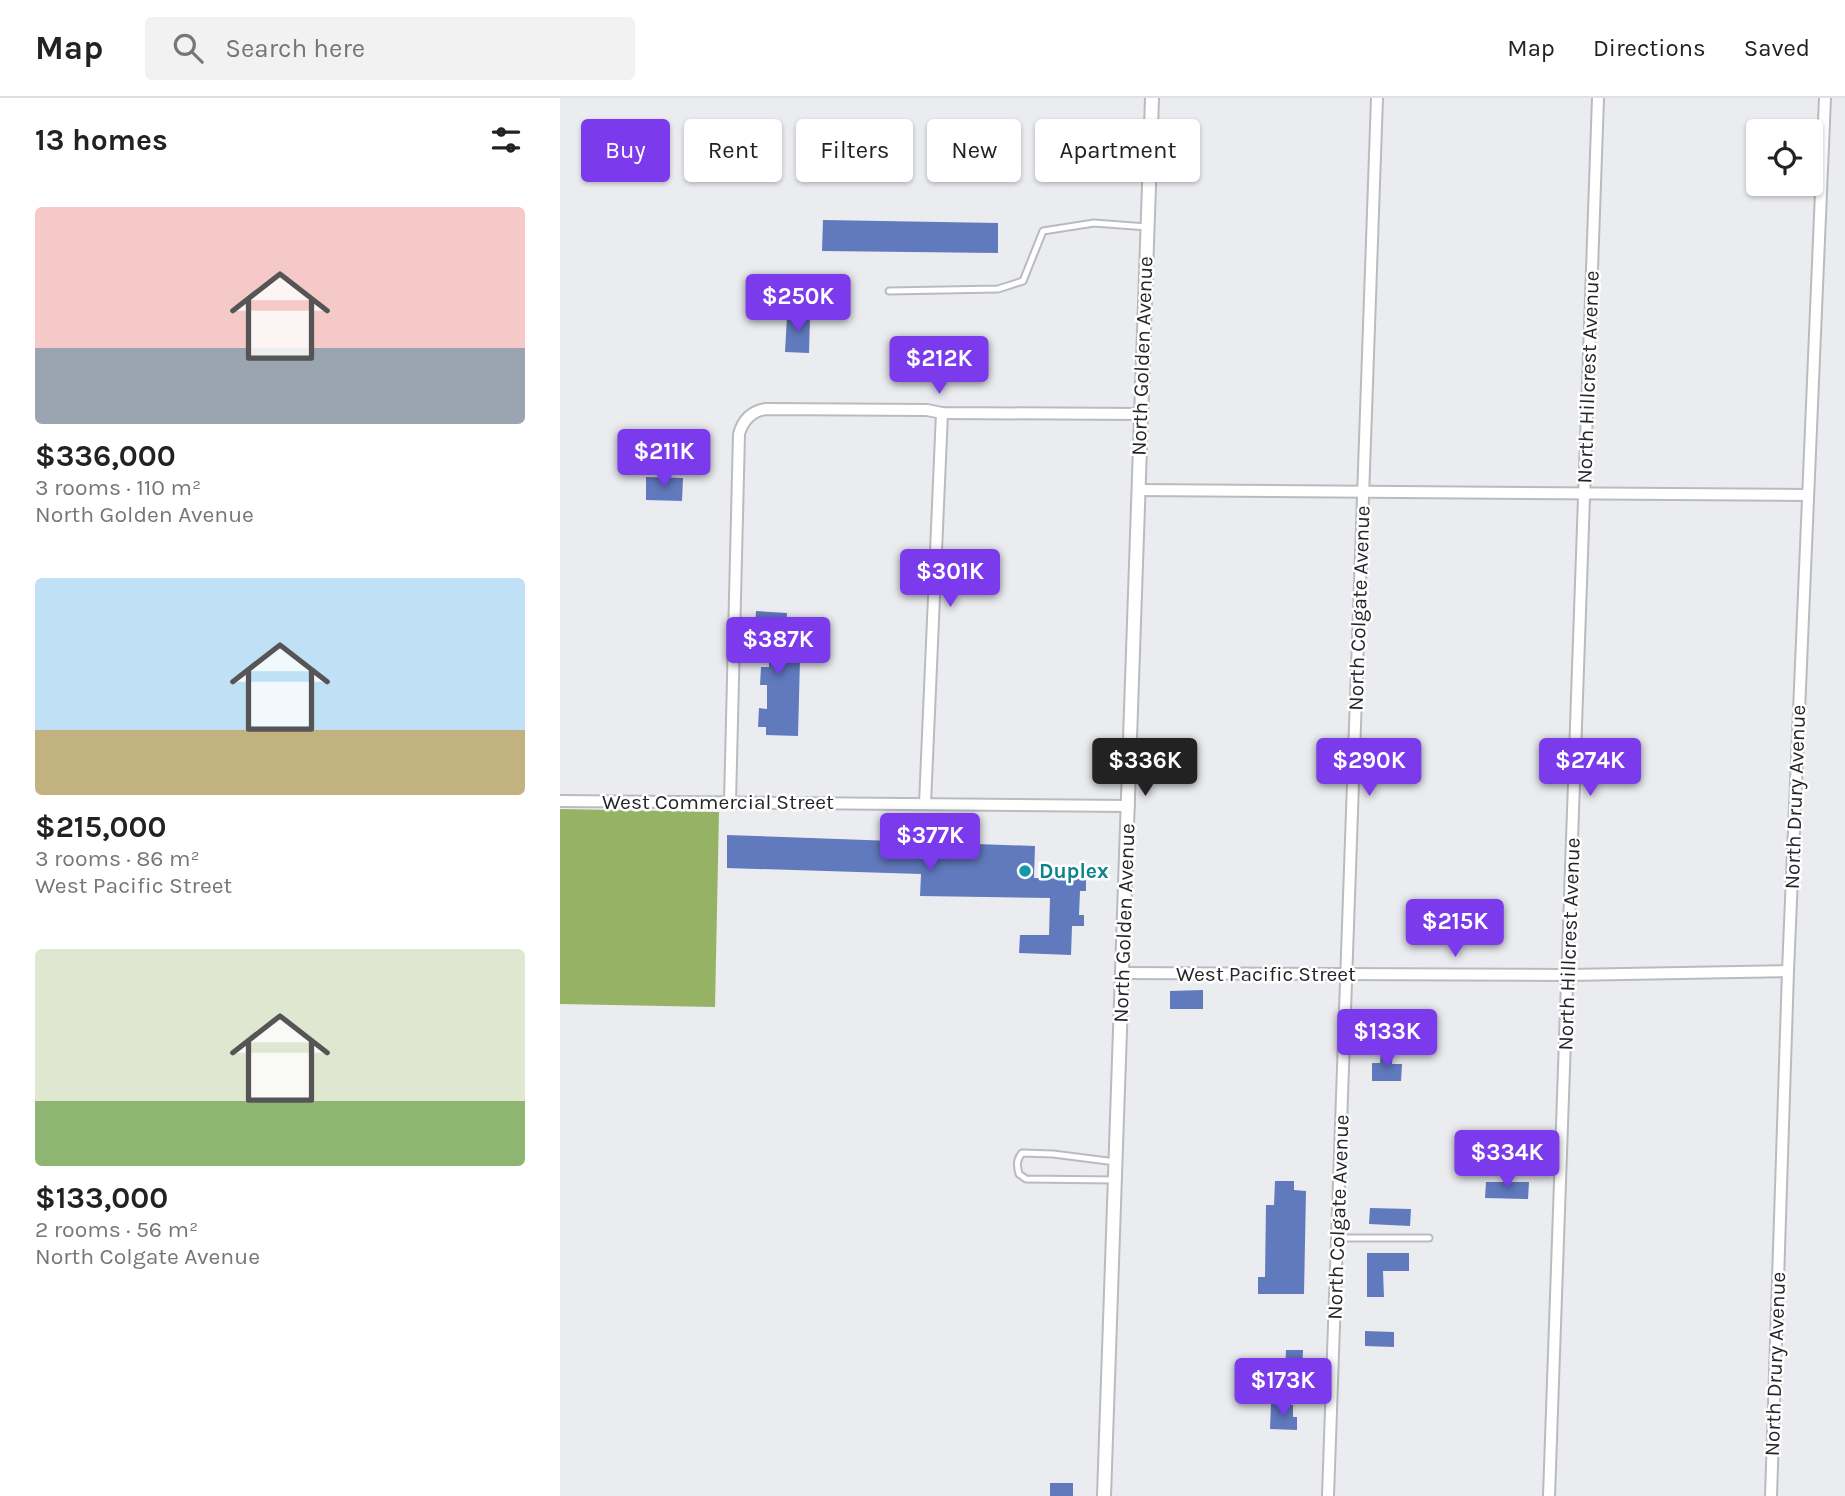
<!DOCTYPE html>
<meta charset="utf-8">
<style>
body{margin:0;font-family:Karla,sans-serif;background:#f2f2f2;color:#222;height:100vh;display:flex;flex-direction:column;font-size:26px;white-space:nowrap}
*{box-sizing:border-box;margin:0}
p{font-size:23px;color:#767676}
.icon{flex:none;width:38px;height:38px;fill:none;stroke:currentColor;stroke-width:2;stroke-linecap:round;stroke-linejoin:round}
.map{position:relative;flex:1;overflow:hidden}
.drawer{display:flex;flex-direction:column;background:#fff;width:560px}
.drawer>*{flex:none}
.banner{position:absolute;left:21px;top:21px;width:665px;height:63px;display:flex;gap:14px}
.buttons{position:absolute;left:1186px;top:21px;display:grid;gap:14px}
.buttons a{display:grid;place-items:center;width:77px;height:77px;border-radius:7px;background:#fff;box-shadow:0 2px 5px #0004;font-size:35px}
.price{position:absolute;translate:-50% -60px;padding:0 16px;border-radius:7px;background:#7c3aed;color:#fff;font-size:23px;line-height:46px;filter:drop-shadow(0 2px 4px #0008)}
.price::after{content:'';position:absolute;left:50%;top:42px;width:21px;height:16px;margin-left:-10px;background:inherit;clip-path:polygon(0 0,100% 0,50% 100%)}
.price.current{background:#222;color:#fff}
ul{padding:0;list-style:none}
li{display:grid;align-content:center;gap:14px;height:371px;padding:0 35px}
li span{display:grid;place-items:center;height:217px;border-radius:7px;color:#555}
li>.icon{margin-inline-start:auto}
span .icon{width:126px;height:126px;fill:#fffc;stroke-width:1}
li b{font-size:30px}
h2{display:flex;justify-content:space-between;align-items:center;height:84px;padding:0 35px;font-size:30px}
.chip{padding:0 24px;border-radius:7px;background:#fff;box-shadow:0 2px 5px #0004;font-size:24px;line-height:63px}
.chip.current{background:#7c3aed;color:#fff}
header{display:flex;align-items:center;gap:42px;box-sizing:border-box;height:98px;padding:0 35px;background:#fff;border-bottom:2px solid #e0e0e0}
header strong{font-size:33px}
nav{display:flex;gap:38px;margin-inline-start:auto;font-size:24px}
.search{width:490px;height:63px;background:#f2f2f2;display:flex;align-items:center;gap:18px;box-sizing:border-box;padding:0 24px;border-radius:7px;color:#767676;font-size:26px}
main{display:flex;flex:1;min-height:0}
.map>svg:first-child{display:block}
.forest{fill:#96b265}
.building{fill:#617abe}
.lines{fill:none;stroke-linecap:round;stroke-linejoin:round}
.service-casing{stroke:#babbbf;stroke-width:9}
.minor-casing{stroke:#babbbf;stroke-width:14}
.tertiary-casing{stroke:#babbbf;stroke-width:16}
.service{stroke:#fff;stroke-width:5}
.minor{stroke:#fff;stroke-width:10}
.tertiary{stroke:#fff;stroke-width:12}
.culture-dot{fill:#0f9aa8;stroke:#fff;stroke-width:2.5}
.labels{text-anchor:middle;stroke-width:5;stroke-linejoin:round;paint-order:stroke}
.street-label{font-size:21px;fill:#242526;stroke:#fff}
.culture-label{font-size:21px;font-weight:bold;fill:#0d838f;stroke:#fff;text-anchor:start}
</style>
<header>
<strong>Map</strong>
<div class="search"><svg class="icon" aria-label="search" viewBox="0 0 24 24"><circle cx="10" cy="10" r="6"/><path d="M15 15l6 6"/></svg>Search here</div>
<nav><a>Map</a><a>Directions</a><a>Saved</a></nav>
</header>
<main>
<section class="drawer">
<h2>13 homes<svg class="icon" aria-label="filters" viewBox="0 0 24 24"><path d="M4 7h16M4 17h16"/><circle cx="9" cy="7" r="2"/><circle cx="15" cy="17" r="2"/></svg></h2>
<ul>
<li><span style="background:linear-gradient(#f6c9c9 65%,#9aa5b1 0)"><svg class="icon" aria-label="home" viewBox="0 0 24 24"><path d="M3 11l9-7 9 7M6 9v11h12V9"/></svg></span><div><b>$336,000</b><p>3 rooms · 110 m²</p><p>North Golden Avenue</p></div></li>
<li><span style="background:linear-gradient(#bfe0f5 70%,#c2b280 0)"><svg class="icon" aria-label="home" viewBox="0 0 24 24"><path d="M3 11l9-7 9 7M6 9v11h12V9"/></svg></span><div><b>$215,000</b><p>3 rooms · 86 m²</p><p>West Pacific Street</p></div></li>
<li><span style="background:linear-gradient(#dfe7d0 70%,#8fb573 0)"><svg class="icon" aria-label="home" viewBox="0 0 24 24"><path d="M3 11l9-7 9 7M6 9v11h12V9"/></svg></span><div><b>$133,000</b><p>2 rooms · 56 m²</p><p>North Colgate Avenue</p></div></li>
</ul>
</section>
<div class="map">
<svg width="1285" height="1398" viewBox="0 0 1285 1398">
<rect width="100%" height="100%" fill="#eaecf0"/>
<!-- forest -->
<polygon class="forest" points="0,711 159,714 155,909 0,906"/>
<!-- building -->
<g class="building">
<polygon points="263,122 438,125 438,155 262,153"/>
<polygon points="227,218 250,218 249,255 225,254"/>
<polygon points="86,379 123,380 122,403 86,402"/>
<polygon points="196,513 227,515 225,561 240,561 238,638 206,637 206,629 198,629 199,610 207,611 207,587 200,587 201,569 209,569 209,548 194,548"/>
<polygon points="167,737 475,748 474,780 526,781 526,793 520,793 519,817 524,817 524,828 512,828 511,857 459,855 460,837 489,837 490,800 360,798 361,776 167,770"/>
<polygon points="643,892 643,911 610,911 610,893"/>
<polygon points="821,953 833,954 832,966 842,966 841,983 812,983 812,965 820,965"/>
<polygon points="715,1083 734,1083 734,1092 746,1093 744,1196 698,1196 698,1179 705,1179 706,1107 714,1107"/>
<polygon points="926,1084 969,1084 968,1101 925,1100"/>
<polygon points="810,1110 851,1111 850,1128 809,1126"/>
<polygon points="807,1155 849,1155 849,1173 823,1173 824,1199 807,1199"/>
<polygon points="805,1233 834,1234 834,1249 805,1248"/>
<polygon points="726,1252 743,1252 742,1277 725,1276"/>
<polygon points="711,1306 733,1307 733,1319 737,1319 737,1332 710,1331"/>
<rect x="490" y="1385" width="23" height="13"/>
</g>
<g class="lines">
<!-- service casing -->
<g class="service-casing">
<g id="service">
<polyline points="329,193 438,191 463,183 483,133 534,125 587,129"/>
<path d="M554,1082L466,1081L459,1076C457,1068 456,1062 462,1055L493,1056L556,1064"/>
<polyline points="778,1140 869,1140"/>
</g>
</g>
<!-- minor casing -->
<g class="minor-casing">
<g id="minor">
<polyline points="578,392 1247,397"/>
<polyline points="0,703 569,708"/>
<path d="M170,704L179,336C183,322 192,313 206,311L367,312L382,315L580,316"/>
<polyline points="365,706 382,315"/>
<polyline points="563,875 1008,877 1228,873"/>
<polyline points="768,1398 817,0"/>
<polyline points="989,1398 1038,0"/>
<polyline points="1211,1398 1228,873 1265,0"/>
</g>
</g>
<!-- tertiary casing -->
<g class="tertiary-casing">
<polyline id="tertiary" points="544,1398 592,0"/>
</g>
<!-- service -->
<use href="#service" class="service"/>
<!-- minor -->
<use href="#minor" class="minor"/>
<!-- tertiary -->
<use href="#tertiary" class="tertiary"/>
</g>
<!-- markers -->
<circle class="culture-dot" cx="465" cy="773" r="7"/>
<g class="labels">
<!-- street labels -->
<g class="street-label">
<text transform="translate(582 258) rotate(-88)" y="7">North Golden Avenue</text>
<text transform="translate(1028 279) rotate(-88)" y="7">North Hillcrest Avenue</text>
<text transform="translate(799 510) rotate(-88)" y="7">North Colgate Avenue</text>
<text transform="translate(1235 699) rotate(-88)" y="7">North Drury Avenue</text>
<text x="158" y="711">West Commercial Street</text>
<text transform="translate(564 825) rotate(-88)" y="7">North Golden Avenue</text>
<text transform="translate(1009 846) rotate(-88)" y="7">North Hillcrest Avenue</text>
<text x="706" y="883">West Pacific Street</text>
<text transform="translate(778 1119) rotate(-88)" y="7">North Colgate Avenue</text>
<text transform="translate(1215 1266) rotate(-88)" y="7">North Drury Avenue</text>
</g>
<!-- culture labels -->
<g class="culture-label">
<text x="479" y="780">Duplex</text>
</g>
</g>
</svg>
<div class="buttons">
<a><svg class="icon" aria-label="locate" viewBox="0 0 24 24"><circle cx="12" cy="12" r="6"/><path d="M12 2v4M12 18v4M2 12h4M18 12h4"/></svg></a>
</div>
<b class="price" style="left:238px;top:236px">$250K</b>
<b class="price" style="left:379px;top:298px">$212K</b>
<b class="price" style="left:104px;top:391px">$211K</b>
<b class="price" style="left:390px;top:511px">$301K</b>
<b class="price" style="left:218px;top:579px">$387K</b>
<b class="price current" style="left:585px;top:700px">$336K</b>
<b class="price" style="left:809px;top:700px">$290K</b>
<b class="price" style="left:1030px;top:700px">$274K</b>
<b class="price" style="left:370px;top:775px">$377K</b>
<b class="price" style="left:895px;top:861px">$215K</b>
<b class="price" style="left:827px;top:971px">$133K</b>
<b class="price" style="left:947px;top:1092px">$334K</b>
<b class="price" style="left:723px;top:1320px">$173K</b>
<div class="banner">
<a class="chip current">Buy</a>
<a class="chip">Rent</a>
<a class="chip">Filters</a>
<a class="chip">New</a>
<a class="chip">Apartment</a>
</div>
</div>
</main>
